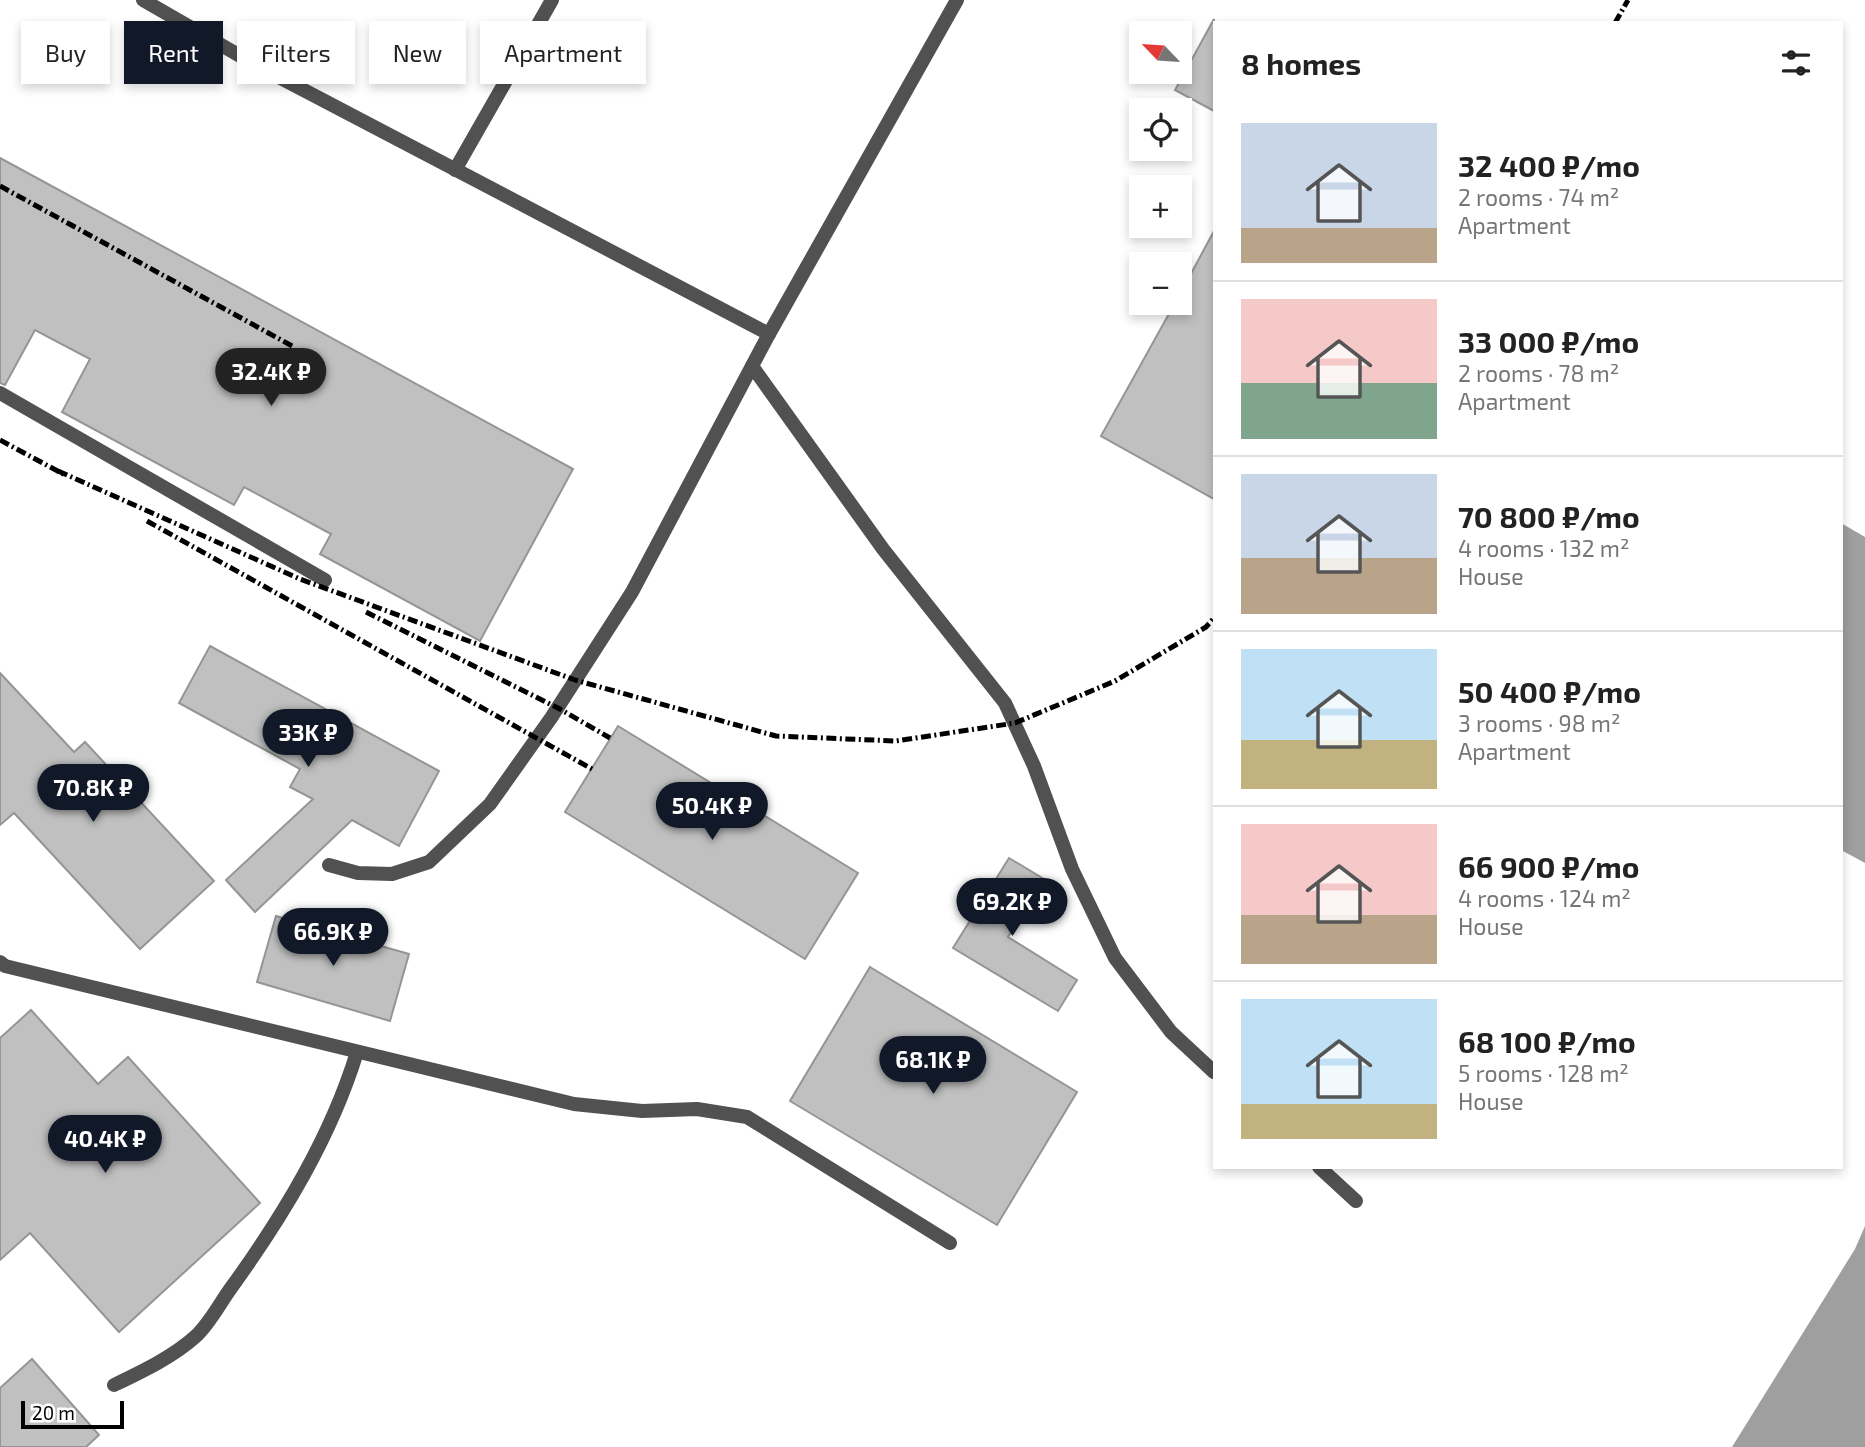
<!DOCTYPE html>
<meta charset="utf-8">
<style>
body{margin:0;font-family:"Exo 2",sans-serif;background:#f2f2f2;color:#222;height:100vh;display:flex;flex-direction:column;font-size:26px;white-space:nowrap}
*{box-sizing:border-box;margin:0}
p{font-size:23px;color:#767676}
.icon{flex:none;width:38px;height:38px;fill:none;stroke:currentColor;stroke-width:2;stroke-linecap:round;stroke-linejoin:round}
.map{position:relative;flex:1;overflow:hidden}
.details{position:absolute;left:1213px;top:21px;width:630px;height:1148px;display:flex;flex-direction:column;background:#fff;border-radius:0px;box-shadow:0 4px 10px #0003}
.details>*{flex:none}
.banner{position:absolute;left:21px;top:21px;width:665px;height:63px;display:flex;gap:14px}
.needle{width:46px;rotate:295deg}
.controls{position:absolute;left:1129px;top:21px;display:grid;gap:14px}
.controls a{display:grid;place-items:center;width:63px;height:63px;border-radius:0px;background:#fff;box-shadow:0 4px 10px #0003;font-size:35px}
.scale{position:absolute;left:21px;bottom:18px;width:103px;box-sizing:border-box;padding-left:7px;border:4px solid #000;border-top:0;font-size:19px;line-height:24px;white-space:nowrap;color:#000;-webkit-text-stroke:5px #fff;paint-order:stroke}
.price{position:absolute;translate:-50% -60px;padding:0 16px;border-radius:24px;background:#111827;color:#fff;font-size:23px;line-height:46px;filter:drop-shadow(0 2px 4px #0008)}
.price::after{content:'';position:absolute;left:50%;top:42px;width:21px;height:16px;margin-left:-10px;background:inherit;clip-path:polygon(0 0,100% 0,50% 100%)}
.price.on{background:#222;color:#fff}
ul{padding:0;list-style:none}
li{display:flex;align-items:center;gap:21px;height:175px;padding:0 28px}
li+li{border-top:2px solid #e0e0e0}
li span{display:grid;place-items:center;flex:none;width:196px;height:140px;border-radius:0px;color:#555}
li>.icon{margin-inline-start:auto}
span .icon{width:84px;height:84px;fill:#fffc;stroke-width:1}
li b{font-size:30px}
h2{display:flex;justify-content:space-between;align-items:center;height:84px;padding:0 28px;font-size:30px}
.chip{padding:0 24px;border-radius:0px;background:#fff;box-shadow:0 4px 10px #0003;font-size:24px;line-height:63px}
.chip.on{background:#111827;color:#fff}
.map>svg:first-child{display:block}
.water{fill:#9f9f9f}
.building{fill:#c0c0c0;stroke:#959595;stroke-width:2}
.lines{fill:none;stroke-linecap:round;stroke-linejoin:round}
.lane{stroke:#515151;stroke-width:14}
.rail{stroke:#000;stroke-width:5;stroke-dasharray:10 3.5 2 3.5;stroke-linecap:butt}
</style>
<div class="map">
<svg width="1865" height="1447" viewBox="0 0 1865 1447">
<rect width="100%" height="100%" fill="#fff"/>
<!-- water -->
<g class="water">
<polygon points="1841,523 1865,537 1865,863 1841,850"/>
<polygon points="1865,1226 1865,1447 1732,1447 1855,1249"/>
</g>
<!-- building -->
<g class="building">
<polygon points="1214,19 1214,111 1175,90"/>
<polygon points="0,158 573,469 480,641 320,554 331,534 244,487 234,505 62,412 90,359 35,330 5,385 0,383"/>
<polygon points="1214,231 1214,499 1101,436 1175,303 1180,303 1180,294"/>
<polygon points="210,646 439,771 399,846 352,820 255,912 226,880 313,799 290,787 300,769 179,703"/>
<polygon points="0,673 74,752 85,742 214,881 140,949 14,813 0,825"/>
<polygon points="618,726 858,873 805,959 565,812"/>
<polygon points="1009,858 1044,879 1008,937 1077,980 1058,1011 953,948"/>
<polygon points="276,916 409,954 390,1021 257,982"/>
<polygon points="870,967 1077,1092 997,1225 790,1101"/>
<polygon points="31,1010 98,1084 128,1057 260,1203 119,1332 30,1233 0,1260 0,1038"/>
<polygon points="32,1359 99,1435 86,1447 0,1447 0,1388"/>
</g>
<g class="lines">
<!-- lane -->
<g class="lane">
<polyline points="143,0 254,64 769,334 632,592 551,718 490,804 429,862 392,874 358,873 329,865"/>
<polyline points="455,170 552,0"/>
<polyline points="769,334 957,0"/>
<polyline points="752,366 883,549 1005,703 1034,766 1072,869 1115,958 1171,1032 1214,1072"/>
<polyline points="0,393 325,580"/>
<polyline points="0,962 5,966 574,1104 642,1111 697,1109 747,1117 950,1243"/>
<polyline points="1319,1167 1356,1201"/>
<path d="M114,1385C141,1372 173,1357 196,1336C210,1323 220,1303 231,1288C283,1216 331,1137 357,1052"/>
</g>
<!-- rail -->
<g class="rail">
<polyline points="1615,23 1628,0"/>
<polyline points="0,186 294,347"/>
<polyline points="0,440 65,475"/>
<polyline points="58,471 300,579 575,680 776,736 896,741 1015,723 1115,681 1206,627 1214,618"/>
<polyline points="147,521 592,769"/>
<polyline points="366,612 558,708 610,738"/>
</g>
</g>
</svg>
<div class="controls">
<a><svg class="needle" viewBox="-14 -14 28 28"><path d="M0-13l5 13h-10z" fill="#e53935"/><path d="M0 13l5-13h-10z" fill="#767676"/></svg></a>
<a><svg class="icon" aria-label="locate" viewBox="0 0 24 24"><circle cx="12" cy="12" r="6"/><path d="M12 2v4M12 18v4M2 12h4M18 12h4"/></svg></a>
<a>+</a>
<a>−</a>
</div>
<div class="scale">20 m</div>
<b class="price on" style="left:271px;top:408px">32.4K ₽</b>
<b class="price" style="left:308px;top:769px">33K ₽</b>
<b class="price" style="left:93px;top:824px">70.8K ₽</b>
<b class="price" style="left:712px;top:842px">50.4K ₽</b>
<b class="price" style="left:1012px;top:938px">69.2K ₽</b>
<b class="price" style="left:333px;top:968px">66.9K ₽</b>
<b class="price" style="left:933px;top:1096px">68.1K ₽</b>
<b class="price" style="left:105px;top:1175px">40.4K ₽</b>
<div class="banner">
<a class="chip">Buy</a>
<a class="chip on">Rent</a>
<a class="chip">Filters</a>
<a class="chip">New</a>
<a class="chip">Apartment</a>
</div>
<section class="details">
<h2>8 homes<svg class="icon" aria-label="filters" viewBox="0 0 24 24"><path d="M4 7h16M4 17h16"/><circle cx="9" cy="7" r="2"/><circle cx="15" cy="17" r="2"/></svg></h2>
<ul>
<li><span style="background:linear-gradient(#c9d6e8 75%,#b9a48a 0)"><svg class="icon" aria-label="home" viewBox="0 0 24 24"><path d="M3 11l9-7 9 7M6 9v11h12V9"/></svg></span><div><b>32 400 ₽/mo</b><p>2 rooms · 74 m²</p><p>Apartment</p></div></li>
<li><span style="background:linear-gradient(#f6c9c9 60%,#7fa58c 0)"><svg class="icon" aria-label="home" viewBox="0 0 24 24"><path d="M3 11l9-7 9 7M6 9v11h12V9"/></svg></span><div><b>33 000 ₽/mo</b><p>2 rooms · 78 m²</p><p>Apartment</p></div></li>
<li><span style="background:linear-gradient(#c9d6e8 60%,#b9a48a 0)"><svg class="icon" aria-label="home" viewBox="0 0 24 24"><path d="M3 11l9-7 9 7M6 9v11h12V9"/></svg></span><div><b>70 800 ₽/mo</b><p>4 rooms · 132 m²</p><p>House</p></div></li>
<li><span style="background:linear-gradient(#bfe0f5 65%,#c2b280 0)"><svg class="icon" aria-label="home" viewBox="0 0 24 24"><path d="M3 11l9-7 9 7M6 9v11h12V9"/></svg></span><div><b>50 400 ₽/mo</b><p>3 rooms · 98 m²</p><p>Apartment</p></div></li>
<li><span style="background:linear-gradient(#f6c9c9 65%,#b9a48a 0)"><svg class="icon" aria-label="home" viewBox="0 0 24 24"><path d="M3 11l9-7 9 7M6 9v11h12V9"/></svg></span><div><b>66 900 ₽/mo</b><p>4 rooms · 124 m²</p><p>House</p></div></li>
<li><span style="background:linear-gradient(#bfe0f5 75%,#c2b280 0)"><svg class="icon" aria-label="home" viewBox="0 0 24 24"><path d="M3 11l9-7 9 7M6 9v11h12V9"/></svg></span><div><b>68 100 ₽/mo</b><p>5 rooms · 128 m²</p><p>House</p></div></li>
</ul>
</section>
</div>
